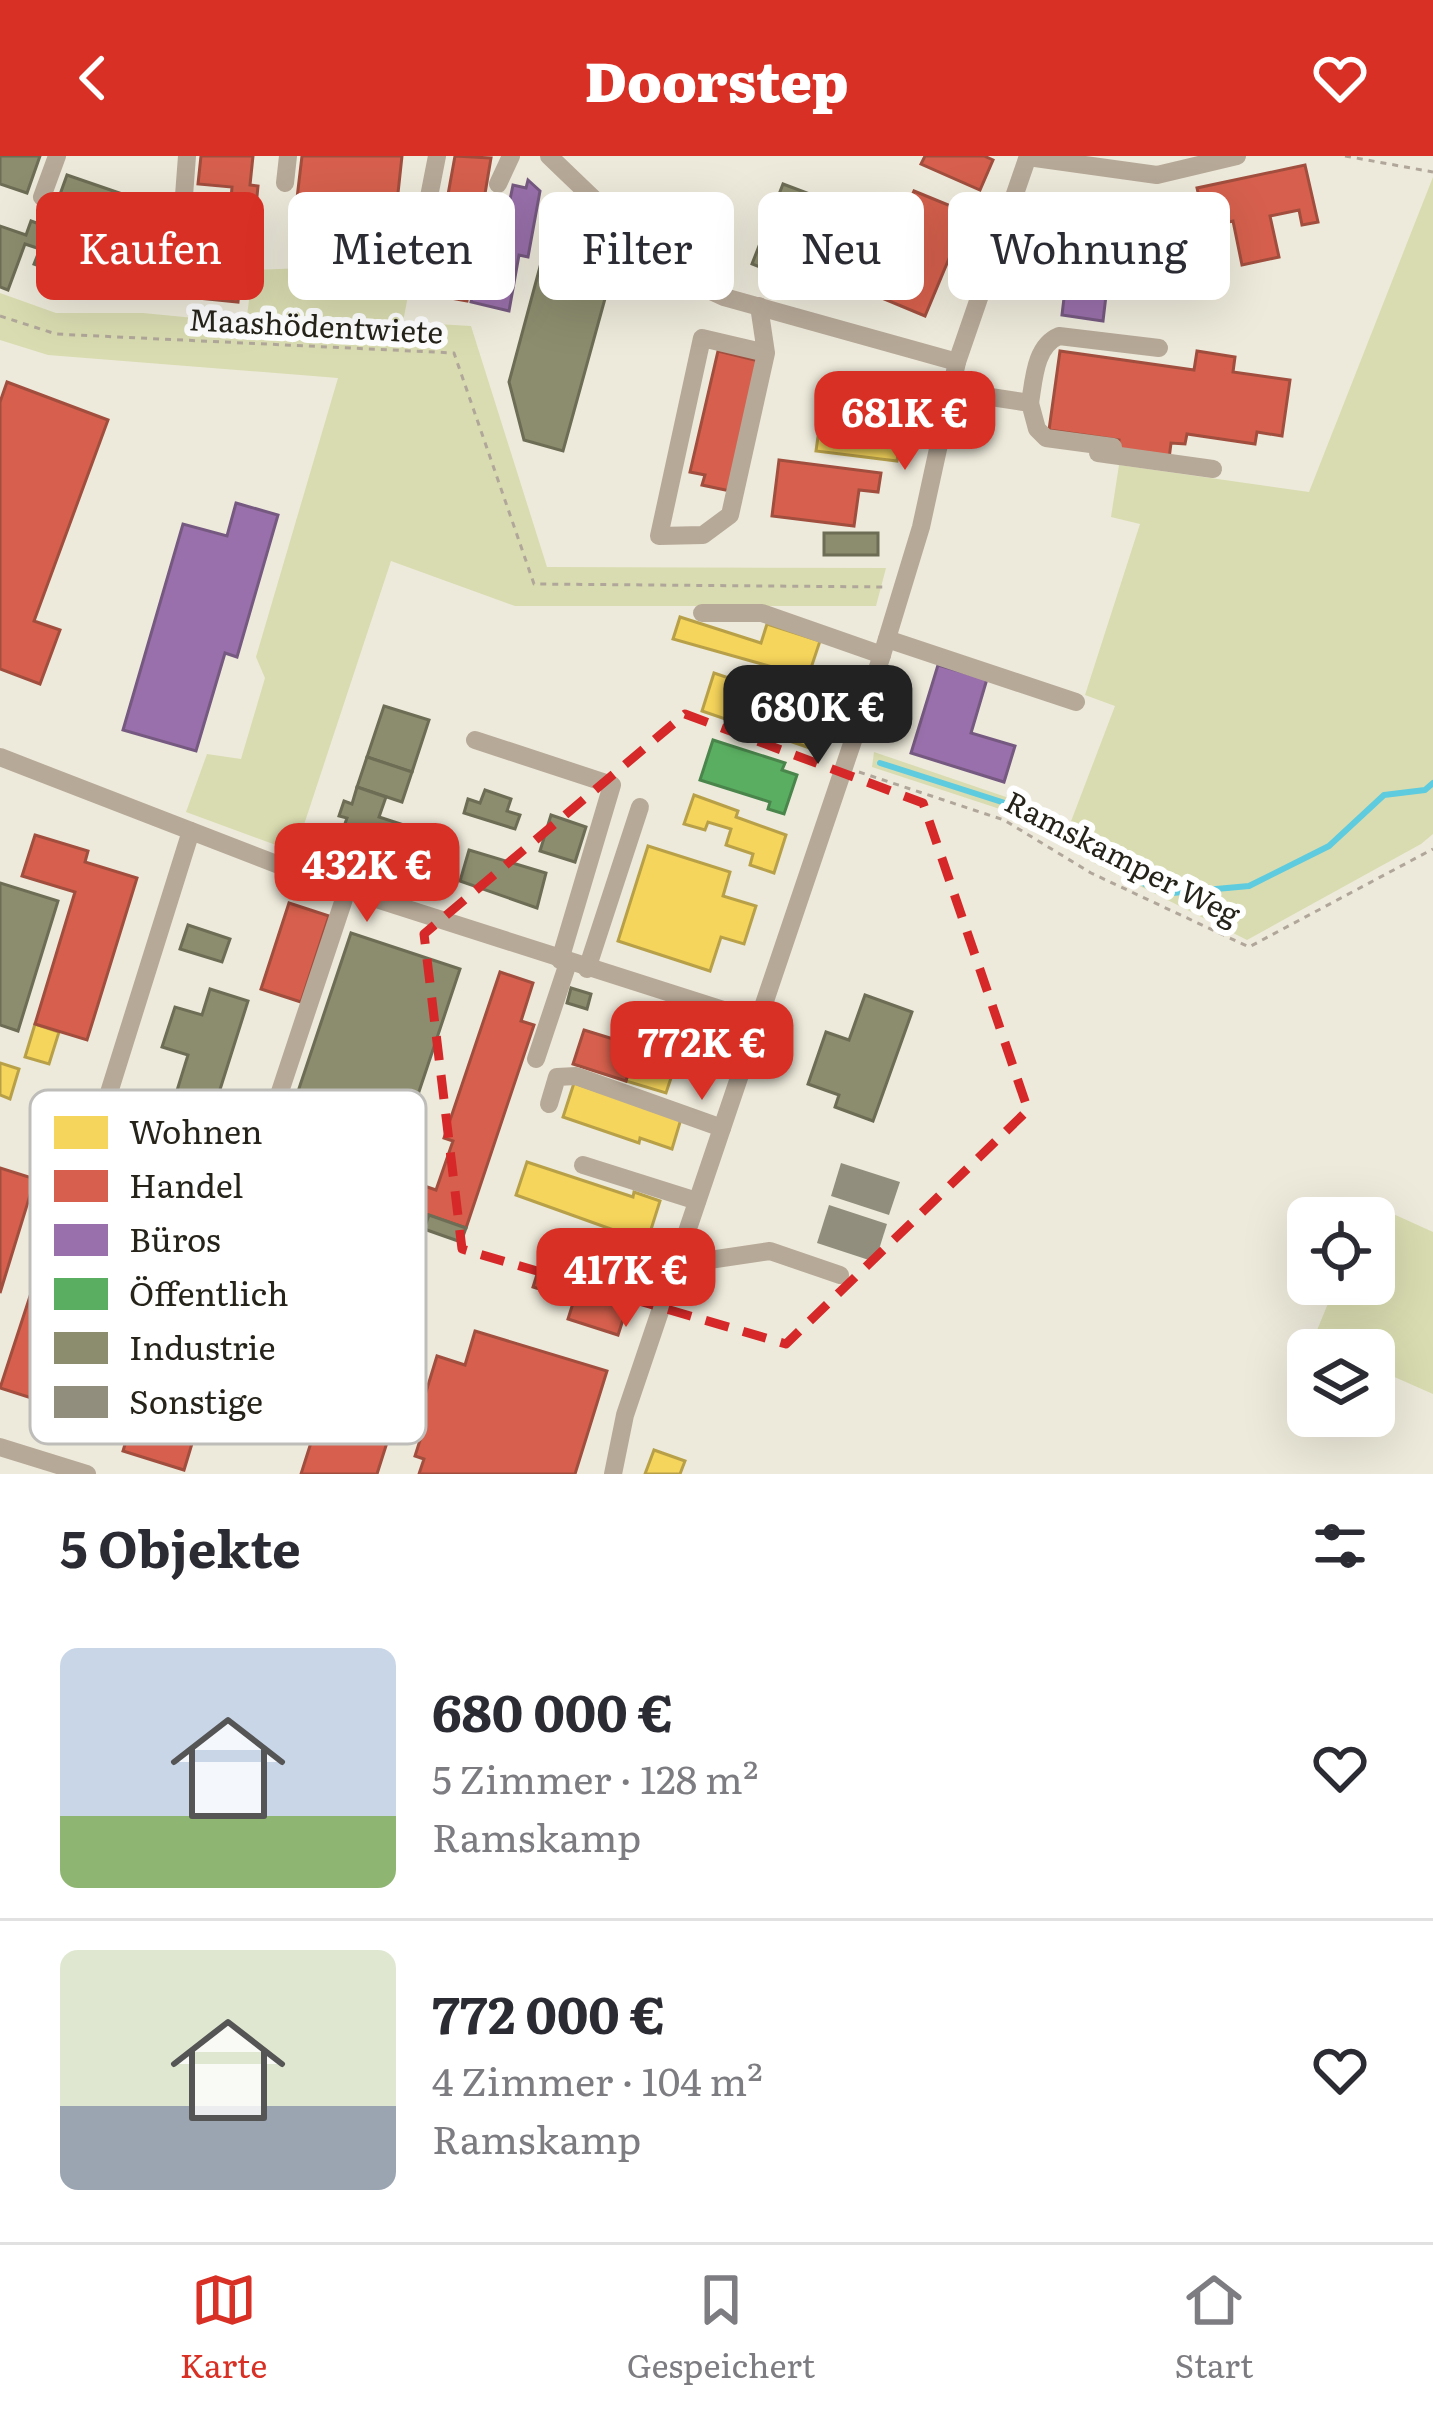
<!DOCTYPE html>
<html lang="de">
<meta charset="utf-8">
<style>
body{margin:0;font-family:Literata,serif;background:#f2f2f3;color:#2b2b33;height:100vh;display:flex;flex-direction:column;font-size:45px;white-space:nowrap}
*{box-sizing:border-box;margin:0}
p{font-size:39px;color:#7c7c81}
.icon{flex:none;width:66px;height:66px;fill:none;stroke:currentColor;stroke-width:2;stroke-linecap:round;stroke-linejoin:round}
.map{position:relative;height:1318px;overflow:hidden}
.side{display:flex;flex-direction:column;background:#fff;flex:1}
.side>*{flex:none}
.hud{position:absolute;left:36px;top:36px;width:1362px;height:108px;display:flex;gap:24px}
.buttons{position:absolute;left:1287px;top:1041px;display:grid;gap:24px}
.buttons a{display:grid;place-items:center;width:108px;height:108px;border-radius:18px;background:#fff;box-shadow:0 12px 48px #0002;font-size:60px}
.price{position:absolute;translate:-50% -102px;padding:0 27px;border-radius:24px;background:#d93025;color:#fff;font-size:39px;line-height:78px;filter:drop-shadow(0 3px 6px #0008)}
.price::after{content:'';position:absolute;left:50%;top:72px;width:36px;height:27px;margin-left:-18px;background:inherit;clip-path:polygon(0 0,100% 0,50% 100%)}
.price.active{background:#222;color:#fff}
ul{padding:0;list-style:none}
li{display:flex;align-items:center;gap:36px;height:300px;padding:0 60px}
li+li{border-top:3px solid #e1e1e2}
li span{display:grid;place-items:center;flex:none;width:336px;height:240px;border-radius:18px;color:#555}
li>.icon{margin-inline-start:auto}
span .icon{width:144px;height:144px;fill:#fffc;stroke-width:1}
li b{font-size:51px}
h2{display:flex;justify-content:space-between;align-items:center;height:144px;padding:0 60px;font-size:51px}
.tag{padding:0 42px;border-radius:18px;background:#fff;box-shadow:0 12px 48px #0002;font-size:42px;line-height:108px}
.tag.active{background:#d93025;color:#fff}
header{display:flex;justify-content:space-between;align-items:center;height:156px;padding:0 60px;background:#d93025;color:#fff;font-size:54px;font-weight:800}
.tab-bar{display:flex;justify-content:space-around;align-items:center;height:168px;border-top:3px solid #e1e1e2;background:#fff;font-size:33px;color:#7c7c81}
.tab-bar a{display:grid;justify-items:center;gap:6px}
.tab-bar .active{color:#d93025}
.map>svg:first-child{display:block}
.green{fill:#d9dcb0}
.homes{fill:#f6d55c;stroke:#b8a048;stroke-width:3}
.shops{fill:#d6604d;stroke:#a14e3e;stroke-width:3}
.offices{fill:#9970ab;stroke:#765980;stroke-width:3}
.public{fill:#5aae61;stroke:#4a854c;stroke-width:3}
.industry{fill:#8c8c6e;stroke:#6d6d55;stroke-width:3}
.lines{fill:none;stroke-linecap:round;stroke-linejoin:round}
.stream{stroke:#5ecbde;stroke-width:6}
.building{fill:#928e7d}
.path{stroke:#b0a79a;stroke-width:3;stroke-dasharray:6 6;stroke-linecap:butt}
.minor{stroke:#b7a998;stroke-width:18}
.marked{fill:none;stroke:#d62828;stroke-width:9;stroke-dasharray:24 15;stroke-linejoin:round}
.labels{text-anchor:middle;stroke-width:12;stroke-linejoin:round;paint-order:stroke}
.street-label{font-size:30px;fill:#26241a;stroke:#fff}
.key{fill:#fff;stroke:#bebdba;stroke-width:3}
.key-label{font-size:33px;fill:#26241a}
</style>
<header><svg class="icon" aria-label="back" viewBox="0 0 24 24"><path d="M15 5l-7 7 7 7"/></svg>Doorstep<svg class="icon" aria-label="heart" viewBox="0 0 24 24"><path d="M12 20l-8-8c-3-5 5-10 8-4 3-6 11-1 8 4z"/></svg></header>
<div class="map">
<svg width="1433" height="1318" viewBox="0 0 1433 1318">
<rect width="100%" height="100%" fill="#edeadb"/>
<!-- green -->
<g class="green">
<polygon points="1433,21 1433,678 1421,688 1247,784 1096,708 1003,654 872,611 874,596 1009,642 1070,668 1115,550 1085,539 1140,368 1111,361 1119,309 1309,336"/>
<polygon points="374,109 411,124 403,166 471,170 547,411 886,412 876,450 515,450 391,405 295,696 186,656 207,598 241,603 265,522 256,501 338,222 48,199 0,184 0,137 56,157 143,157 246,167 253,114"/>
<polygon points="1369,1047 1433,1076 1433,1238 1374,1212 1374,1194 1334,1194 1313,1184 1336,1128 1374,1128 1374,1062 1363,1062"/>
</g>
<!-- homes -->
<g class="homes">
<polygon points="821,259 902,269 897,305 816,295"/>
<polygon points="680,461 761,487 767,468 820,485 808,521 673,483"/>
<polygon points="714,517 823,554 810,592 702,555"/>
<polygon points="694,639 738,655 736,661 786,679 774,717 750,709 753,698 726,689 731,673 708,666 705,674 684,668"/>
<polygon points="648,690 730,716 723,740 756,750 744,788 721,781 710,815 618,785"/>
<polygon points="35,868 59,876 49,908 25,901"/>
<polygon points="636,890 650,895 647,905 674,913 666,937 626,925"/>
<polygon points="0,907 19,913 10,943 0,939"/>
<polygon points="574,927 681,963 672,993 640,982 639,987 563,961"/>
<polygon points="527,1006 633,1041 634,1036 660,1045 647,1086 516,1039"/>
<polygon points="654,1294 685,1305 680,1318 645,1318"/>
</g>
<!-- shops -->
<g class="shops">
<polygon points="201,0 253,0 250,29 258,30 252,91 227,89 232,31 198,28"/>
<polygon points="302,0 402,0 394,74 359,70 357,83 293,76"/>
<polygon points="455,0 491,2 467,145 418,136 434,53 445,55"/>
<polygon points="925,0 984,0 993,4 980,34 921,8"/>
<polygon points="1305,9 1318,66 1302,69 1299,54 1270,60 1279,101 1242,109 1233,65 1206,71 1197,32"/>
<polygon points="914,35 968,57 925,160 872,138"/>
<polygon points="1077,40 1140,48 1134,97 1071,89 1072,78 1067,77 1070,49 1075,50"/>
<polygon points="173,83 243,90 238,146 167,139"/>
<polygon points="718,195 759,205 730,335 702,329 705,319 690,316"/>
<polygon points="1060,195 1194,214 1197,195 1235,201 1233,216 1290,224 1282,280 1257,276 1255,288 1187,278 1185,288 1171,287 1169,303 1118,296 1119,284 1049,274"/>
<polygon points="7,226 108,264 34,465 60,474 40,528 0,513 0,246"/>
<polygon points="779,304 881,317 878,336 859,334 854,370 772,360"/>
<polygon points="35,679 88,695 85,706 137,722 87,884 35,868 75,736 22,720"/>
<polygon points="289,747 329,760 301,846 261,833"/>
<polygon points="500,816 533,827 521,865 534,869 466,1072 390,1046 398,1021 436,1034 453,985 444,982"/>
<polygon points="584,874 636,890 626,925 573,908"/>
<polygon points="0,1012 35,1023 0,1137"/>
<polygon points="66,1030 128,1051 63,1252 0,1232"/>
<polygon points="550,1078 641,1108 618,1179 568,1163 574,1144 533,1131"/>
<polygon points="351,1161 420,1183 377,1318 301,1318"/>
<polygon points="174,1174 209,1185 180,1277 194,1281 184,1314 123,1295 133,1262 146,1266"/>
<polygon points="475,1175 607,1215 575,1318 419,1318 424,1303 415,1300 422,1278 414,1275 437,1200 465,1209"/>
</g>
<!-- offices -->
<g class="offices">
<polygon points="528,24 540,35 528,101 519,99 509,155 471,146 488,64 505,68 513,29 526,32"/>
<polygon points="1068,108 1109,114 1103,165 1062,159"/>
<polygon points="236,347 278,359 237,501 225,497 196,595 123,574 183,368 227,380"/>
<polygon points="938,509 987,523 971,577 1015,590 1004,626 911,597"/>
</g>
<!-- public -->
<polygon class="public" points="713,584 785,607 782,614 797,619 784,658 768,653 770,646 700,624"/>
<!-- industry -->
<g class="industry">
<polygon points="0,0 40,0 27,37 0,28"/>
<polygon points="67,19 131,41 118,78 54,55"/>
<polygon points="783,28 871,61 840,142 752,108"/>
<polygon points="31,65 92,87 79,124 34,108 40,93 25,88 8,134 0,131 0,70 26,79"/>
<polygon points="545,92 614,110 563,295 524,284 509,226"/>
<rect x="824" y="377" width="54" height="22"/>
<polygon points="384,550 429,564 412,616 367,601"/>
<polygon points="367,601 412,616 402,646 357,631"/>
<polygon points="357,631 386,641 379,661 407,670 400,693 405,695 401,706 377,699 383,682 367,676 365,684 342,676 347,662 339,660 344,645 352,648"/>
<polygon points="485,634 511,643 507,655 520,659 515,673 464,657 468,643 480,647"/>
<polygon points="551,659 586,671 575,706 540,695"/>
<polygon points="469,694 546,717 537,752 460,725"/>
<polygon points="0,727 58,745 18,875 0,869"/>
<polygon points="188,769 230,783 222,806 180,793"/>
<polygon points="351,777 460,813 364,1100 255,1064"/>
<polygon points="571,832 591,838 587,853 567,847"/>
<polygon points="210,833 248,845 186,1041 109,1017 123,971 162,983 188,899 162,891 175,851 202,859"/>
<polygon points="865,839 912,856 873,965 835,951 839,939 808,928 826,876 849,884"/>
<polygon points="429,1059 466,1072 461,1086 424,1073"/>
</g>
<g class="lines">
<!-- stream -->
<polyline class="stream" points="880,607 1008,648 1155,734 1172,737 1249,730 1329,690 1384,639 1425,634 1433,627"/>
</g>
<!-- building -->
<g class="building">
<polygon points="841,1007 900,1026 889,1059 831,1040"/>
<polygon points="829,1049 887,1068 875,1106 817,1087"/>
</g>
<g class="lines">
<!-- path -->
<g class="path">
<polyline points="1345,0 1433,16"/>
<polyline points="0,160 56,178 454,197 534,428 886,431"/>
<polyline points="859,616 1004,664 1091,717 1249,791 1433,693"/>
</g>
<!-- minor -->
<g class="minor">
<polyline points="549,0 649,96 683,122 724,141 957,206"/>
<polyline points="1028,1 1157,19 1237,0"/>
<polyline points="285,27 288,0"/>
<polyline points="498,28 511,0"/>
<polyline points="42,41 57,0"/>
<polyline points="182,66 187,0"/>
<polyline points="414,117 437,0"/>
<polyline points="759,150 766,197 730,359 703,379 659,380 702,182 766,197"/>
<polyline points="951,235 1030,247 1037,273 1046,282 1113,291"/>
<path d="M1030,247C1034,223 1035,190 1059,180L1159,192"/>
<polyline points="1098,297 1213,313"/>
<polyline points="702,457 762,457 882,499"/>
<polyline points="887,483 1076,546"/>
<polyline points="755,518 863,558"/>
<polyline points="475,584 612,629 560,804"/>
<polyline points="0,601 323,726 758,865"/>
<polyline points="587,813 640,651"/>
<polyline points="536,903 568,807"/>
<polyline points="107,943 191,675"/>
<polyline points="549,948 557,921 576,920 722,972"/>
<polyline points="583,1009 697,1045"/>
<polyline points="247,1035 347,734"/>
<polyline points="676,1109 770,1095 840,1119"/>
<polyline points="0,1291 87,1318"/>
<polyline points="613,1318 625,1259 882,499 921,371 957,206 1028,0"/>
</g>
</g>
<!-- marked area -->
<path class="marked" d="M685,558L923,647L1028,954L786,1188L462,1093L424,778Z"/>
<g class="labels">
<!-- street labels -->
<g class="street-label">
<text transform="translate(316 171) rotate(3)" y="10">Maashödentwiete</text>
<text transform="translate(1122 703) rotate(27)" y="10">Ramskamper Weg</text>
</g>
</g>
<!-- legend -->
<rect x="30" y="934" width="396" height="354" rx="18" class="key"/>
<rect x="54" y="960" width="54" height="33" fill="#f6d55c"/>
<rect x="54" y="1014" width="54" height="32" fill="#d6604d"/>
<rect x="54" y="1068" width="54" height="32" fill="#9970ab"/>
<rect x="54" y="1122" width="54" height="32" fill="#5aae61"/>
<rect x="54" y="1176" width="54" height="32" fill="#8c8c6e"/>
<rect x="54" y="1230" width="54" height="32" fill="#928e7d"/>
<g class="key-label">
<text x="129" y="988">Wohnen</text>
<text x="129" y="1042">Handel</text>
<text x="129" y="1096">Büros</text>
<text x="129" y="1150">Öffentlich</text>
<text x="129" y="1204">Industrie</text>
<text x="129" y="1258">Sonstige</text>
</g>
</svg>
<div class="buttons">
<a><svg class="icon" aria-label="locate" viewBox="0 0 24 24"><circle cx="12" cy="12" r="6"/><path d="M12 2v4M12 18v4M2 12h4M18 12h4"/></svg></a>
<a><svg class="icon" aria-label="layers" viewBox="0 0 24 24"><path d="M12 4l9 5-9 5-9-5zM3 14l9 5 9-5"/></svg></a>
</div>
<b class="price" style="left:905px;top:317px">681K €</b>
<b class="price active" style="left:818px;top:611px">680K €</b>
<b class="price" style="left:367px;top:769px">432K €</b>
<b class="price" style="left:702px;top:947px">772K €</b>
<b class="price" style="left:626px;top:1174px">417K €</b>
<div class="hud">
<a class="tag active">Kaufen</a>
<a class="tag">Mieten</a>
<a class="tag">Filter</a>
<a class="tag">Neu</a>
<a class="tag">Wohnung</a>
</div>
</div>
<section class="side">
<h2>5 Objekte<svg class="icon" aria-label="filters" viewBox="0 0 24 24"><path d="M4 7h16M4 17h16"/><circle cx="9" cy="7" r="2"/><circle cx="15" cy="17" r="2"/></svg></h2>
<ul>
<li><span style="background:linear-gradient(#c9d6e8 70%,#8fb573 0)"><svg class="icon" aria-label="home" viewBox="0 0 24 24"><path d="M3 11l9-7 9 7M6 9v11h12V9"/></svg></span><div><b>680 000 €</b><p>5 Zimmer · 128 m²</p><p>Ramskamp</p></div><svg class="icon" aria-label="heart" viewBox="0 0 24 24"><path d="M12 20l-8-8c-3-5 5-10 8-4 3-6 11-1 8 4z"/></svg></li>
<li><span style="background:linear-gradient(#dfe7d0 65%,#9aa5b1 0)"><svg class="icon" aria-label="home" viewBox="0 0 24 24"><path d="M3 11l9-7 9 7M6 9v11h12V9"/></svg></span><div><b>772 000 €</b><p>4 Zimmer · 104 m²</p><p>Ramskamp</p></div><svg class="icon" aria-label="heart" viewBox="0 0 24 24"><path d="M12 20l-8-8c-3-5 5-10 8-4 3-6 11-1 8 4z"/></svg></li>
</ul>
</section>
<nav class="tab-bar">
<a class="active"><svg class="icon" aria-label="map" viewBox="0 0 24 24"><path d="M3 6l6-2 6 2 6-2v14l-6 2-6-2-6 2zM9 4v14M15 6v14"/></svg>Karte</a>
<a><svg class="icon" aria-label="saved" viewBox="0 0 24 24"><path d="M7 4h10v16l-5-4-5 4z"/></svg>Gespeichert</a>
<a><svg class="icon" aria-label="home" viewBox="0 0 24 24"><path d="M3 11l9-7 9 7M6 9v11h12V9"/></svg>Start</a>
</nav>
